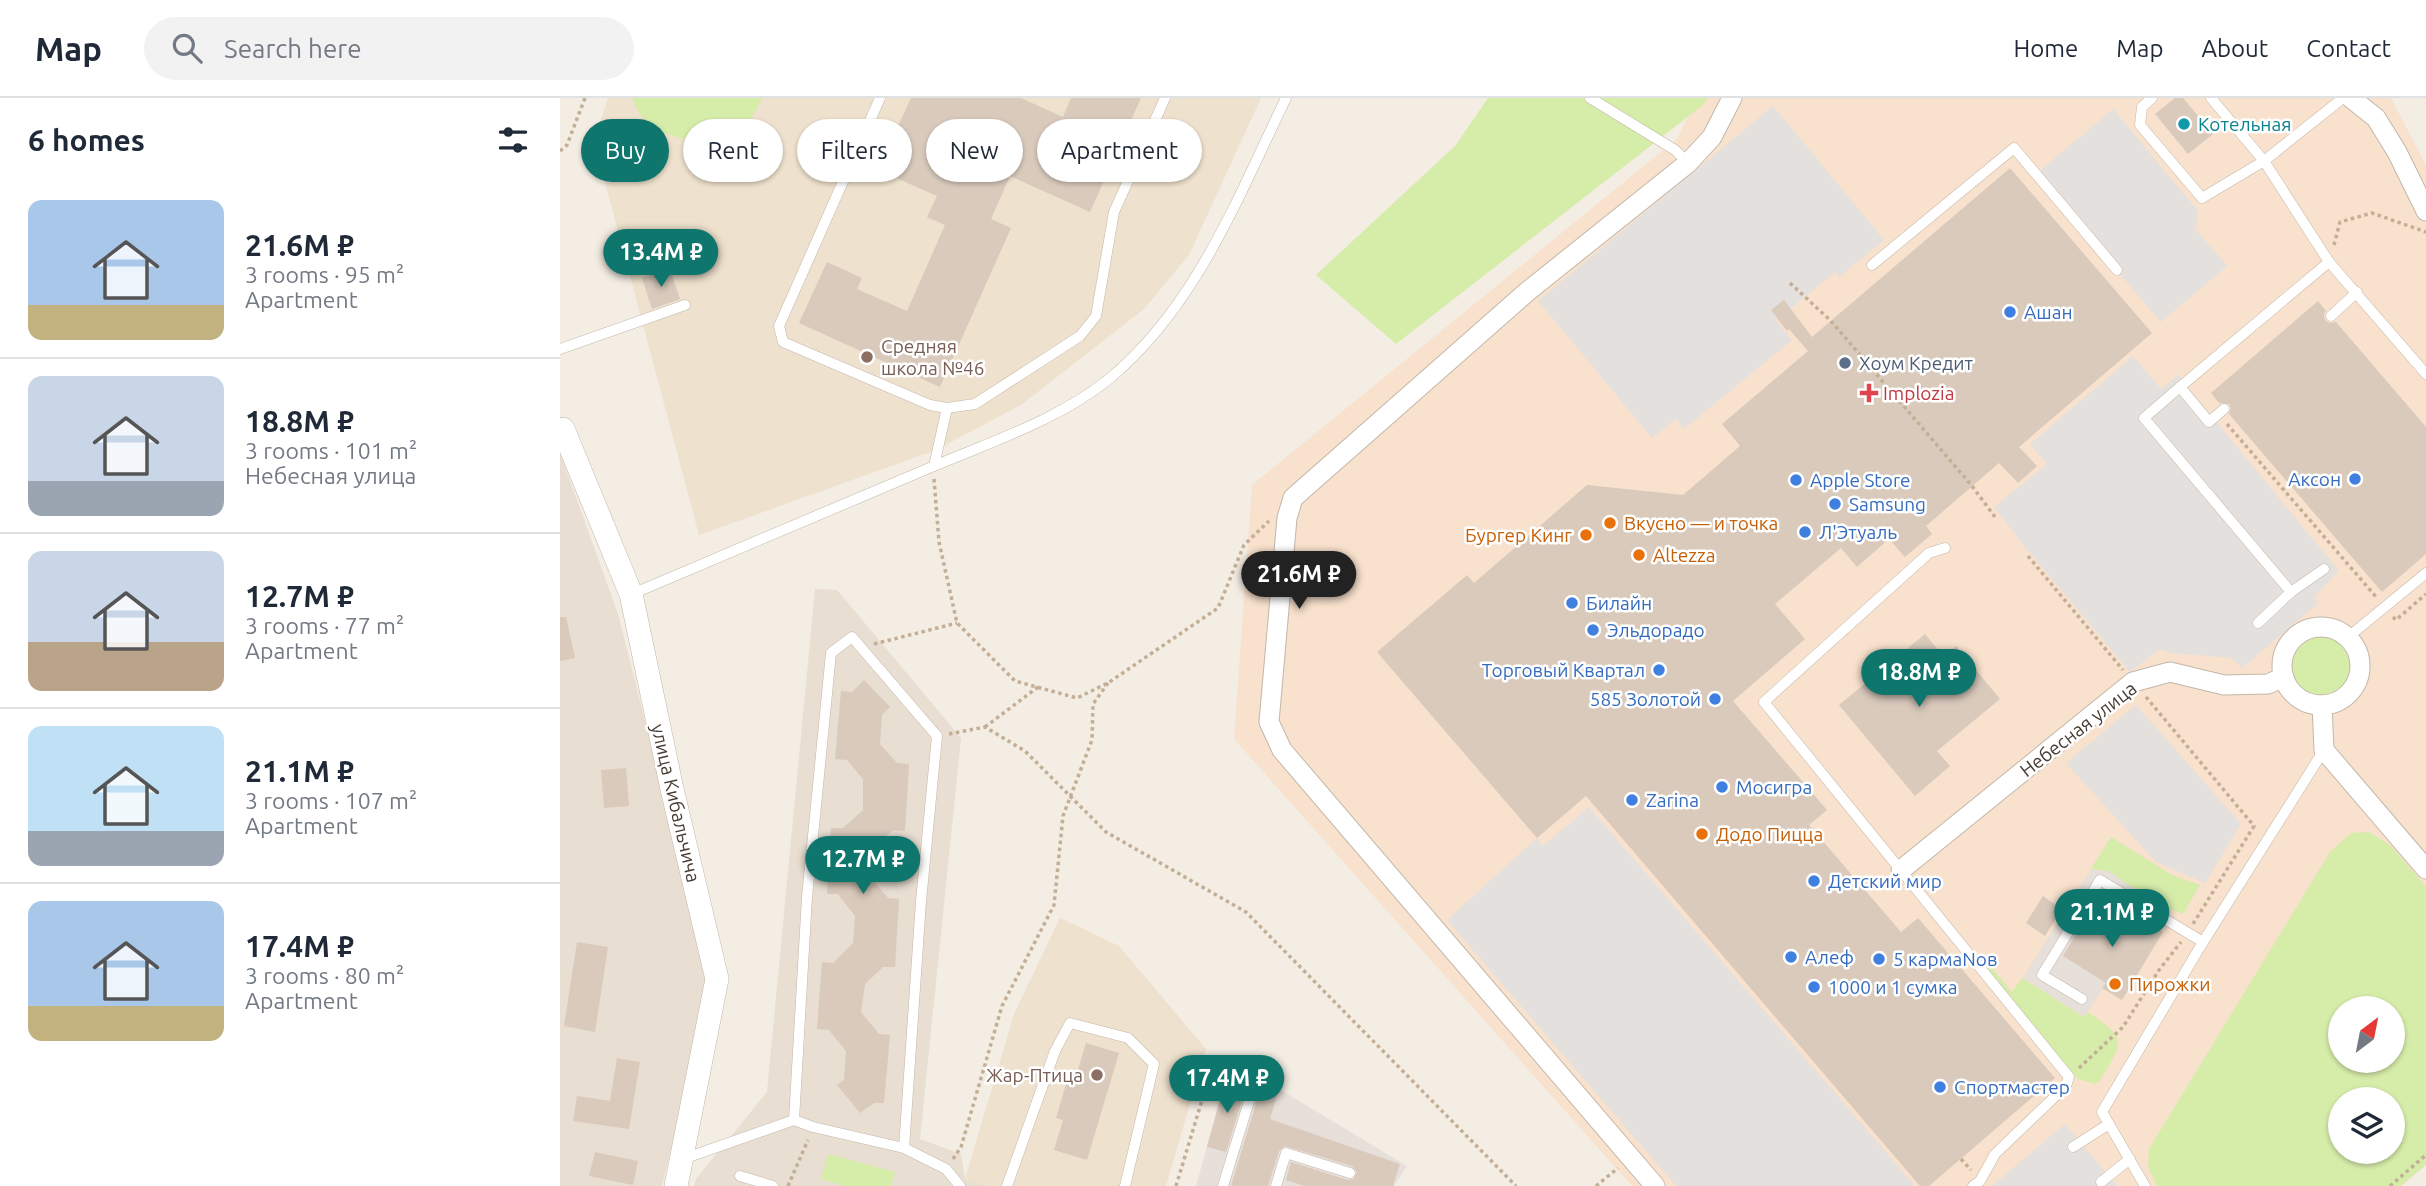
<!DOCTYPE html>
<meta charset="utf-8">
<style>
body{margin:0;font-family:Ubuntu,sans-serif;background:#f2f2f3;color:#1f2937;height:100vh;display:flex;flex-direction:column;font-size:26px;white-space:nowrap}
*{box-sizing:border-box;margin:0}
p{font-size:23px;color:#747a83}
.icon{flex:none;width:38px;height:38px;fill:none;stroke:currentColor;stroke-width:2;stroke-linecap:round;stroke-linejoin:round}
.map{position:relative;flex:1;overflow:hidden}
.panel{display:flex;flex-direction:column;background:#fff;width:560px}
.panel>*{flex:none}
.hud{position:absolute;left:21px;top:21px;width:665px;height:63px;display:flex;gap:14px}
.needle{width:46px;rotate:32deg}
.controls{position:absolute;left:1768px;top:898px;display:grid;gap:14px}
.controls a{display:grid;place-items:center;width:77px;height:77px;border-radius:50%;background:#fff;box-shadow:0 2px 5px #0004;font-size:35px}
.price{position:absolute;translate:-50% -60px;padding:0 16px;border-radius:24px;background:#0f766e;color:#fff;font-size:23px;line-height:46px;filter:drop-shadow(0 2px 4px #0008)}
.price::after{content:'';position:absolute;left:50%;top:42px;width:21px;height:16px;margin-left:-10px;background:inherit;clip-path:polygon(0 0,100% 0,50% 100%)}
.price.active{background:#222;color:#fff}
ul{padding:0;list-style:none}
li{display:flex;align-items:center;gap:21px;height:175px;padding:0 28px}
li+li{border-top:2px solid #e0e1e3}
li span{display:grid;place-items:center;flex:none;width:196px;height:140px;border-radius:14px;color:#555}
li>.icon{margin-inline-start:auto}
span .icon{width:84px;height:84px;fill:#fffc;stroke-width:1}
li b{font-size:30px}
h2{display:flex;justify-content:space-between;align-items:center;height:84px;padding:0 28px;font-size:30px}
.pill{padding:0 24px;border-radius:32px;background:#fff;box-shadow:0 2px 5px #0004;font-size:24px;line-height:63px}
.pill.active{background:#0f766e;color:#fff}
header{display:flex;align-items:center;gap:42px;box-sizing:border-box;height:98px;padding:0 35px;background:#fff;border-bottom:2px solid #e0e1e3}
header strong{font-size:33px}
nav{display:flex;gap:38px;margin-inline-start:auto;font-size:24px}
.search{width:490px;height:63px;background:#f2f2f3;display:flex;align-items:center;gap:18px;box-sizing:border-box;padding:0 24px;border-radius:38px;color:#747a83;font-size:26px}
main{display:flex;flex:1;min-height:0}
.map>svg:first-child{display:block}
.residential{fill:#e8ded2}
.commercial{fill:#f8e1cd;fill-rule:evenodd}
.industrial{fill:#e6dfda}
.education{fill:#eee1cd}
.green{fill:#d6eca9;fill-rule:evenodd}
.parking{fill:#e4e0dd}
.building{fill:#d9cabc}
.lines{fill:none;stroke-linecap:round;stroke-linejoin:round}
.service-casing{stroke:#c3b7a9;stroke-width:11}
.minor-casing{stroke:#c3b7a9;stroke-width:21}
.tertiary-casing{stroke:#c3b7a9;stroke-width:24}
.path{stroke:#c3ae96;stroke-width:3.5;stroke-dasharray:3.5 3.5;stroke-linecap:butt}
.service{stroke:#fff;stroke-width:10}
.minor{stroke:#fff;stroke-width:19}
.tertiary{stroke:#fff;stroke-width:23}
.culture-dot{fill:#0f9aa8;stroke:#fff;stroke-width:2.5}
.shop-dot{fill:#3f7fe0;stroke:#fff;stroke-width:2.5}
.education-dot{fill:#8d6e63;stroke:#fff;stroke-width:2.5}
.service-dot{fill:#5c6f8a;stroke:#fff;stroke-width:2.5}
.health-dot{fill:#e0444e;stroke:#fff;stroke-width:2.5}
.food-dot{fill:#e8710a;stroke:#fff;stroke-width:2.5}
.labels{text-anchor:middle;stroke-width:5;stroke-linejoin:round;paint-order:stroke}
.culture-label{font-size:19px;fill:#0d838f;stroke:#fff;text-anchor:start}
.shop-label{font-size:19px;fill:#366cbe;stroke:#fff;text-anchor:start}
.education-label{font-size:19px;fill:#785e54;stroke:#fff;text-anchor:start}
.service-label{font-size:19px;fill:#4e5e75;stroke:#fff;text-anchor:start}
.health-label{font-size:19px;fill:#be3a42;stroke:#fff;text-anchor:start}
.food-label{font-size:19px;fill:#c56008;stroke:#fff;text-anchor:start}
.street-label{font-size:19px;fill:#473d34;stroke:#fff}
</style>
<header>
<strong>Map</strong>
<div class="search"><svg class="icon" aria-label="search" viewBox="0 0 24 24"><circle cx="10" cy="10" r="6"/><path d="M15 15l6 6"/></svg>Search here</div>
<nav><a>Home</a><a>Map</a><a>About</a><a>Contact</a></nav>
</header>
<main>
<section class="panel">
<h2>6 homes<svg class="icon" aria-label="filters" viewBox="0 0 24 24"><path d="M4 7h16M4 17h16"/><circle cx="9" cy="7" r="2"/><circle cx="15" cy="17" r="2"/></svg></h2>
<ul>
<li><span style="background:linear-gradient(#a9c7e8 75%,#c2b280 0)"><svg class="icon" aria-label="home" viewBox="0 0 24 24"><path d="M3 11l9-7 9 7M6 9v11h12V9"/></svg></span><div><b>21.6M ₽</b><p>3 rooms · 95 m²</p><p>Apartment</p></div></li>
<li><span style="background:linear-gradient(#c9d6e8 75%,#9aa5b1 0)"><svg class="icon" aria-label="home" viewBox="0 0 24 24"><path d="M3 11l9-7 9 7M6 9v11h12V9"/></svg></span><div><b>18.8M ₽</b><p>3 rooms · 101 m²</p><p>Небесная улица</p></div></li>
<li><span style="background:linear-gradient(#c9d6e8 65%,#b9a48a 0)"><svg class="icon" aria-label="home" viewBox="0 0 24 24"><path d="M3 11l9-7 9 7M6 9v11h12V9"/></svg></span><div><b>12.7M ₽</b><p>3 rooms · 77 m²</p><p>Apartment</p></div></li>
<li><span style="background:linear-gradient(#bfe0f5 75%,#9aa5b1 0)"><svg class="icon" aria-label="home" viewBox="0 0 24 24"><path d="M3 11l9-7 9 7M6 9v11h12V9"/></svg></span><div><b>21.1M ₽</b><p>3 rooms · 107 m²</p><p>Apartment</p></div></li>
<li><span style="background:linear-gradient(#a9c7e8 75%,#c2b280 0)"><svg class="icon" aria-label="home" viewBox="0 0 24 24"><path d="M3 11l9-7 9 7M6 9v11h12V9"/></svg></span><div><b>17.4M ₽</b><p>3 rooms · 80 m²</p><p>Apartment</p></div></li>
</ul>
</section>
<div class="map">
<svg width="1866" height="1088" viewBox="0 0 1866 1088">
<rect width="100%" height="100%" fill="#f4ede4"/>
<!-- residential -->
<g class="residential">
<polygon points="0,355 58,516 151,884 102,1088 0,1088"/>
<polygon points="255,491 277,492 401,640 360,1041 401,1056 405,1081 430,1088 134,1088 136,1081 207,994"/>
</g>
<!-- commercial -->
<path class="commercial" d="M1137,0H1831L1866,67V1067L1842,1088H1072L674,641L692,387L1117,41ZM1780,910H1832V962H1780ZM1780,1001H1832V1054H1780Z"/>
<!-- industrial -->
<g class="industrial">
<polygon points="1551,739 1612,777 1525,919 1463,880"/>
<polygon points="683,979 719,991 847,1068 834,1088 636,1088 666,980"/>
</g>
<!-- education -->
<g class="education">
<polygon points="48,0 701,0 629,157 584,211 461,307 376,352 139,437 34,43"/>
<polygon points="500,820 559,848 646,951 606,1088 430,1088 405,1081 454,916"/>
</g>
<!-- green -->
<g class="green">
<path d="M73,0H202C196,13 188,27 175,34C144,53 82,39 73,0Z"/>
<polygon points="928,0 1148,0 1143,7 836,246 756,177 895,48"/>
<circle cx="1761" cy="569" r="30"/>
<path d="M1809,734L1831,748L1866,789V1067L1840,1088H1597L1588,1069L1589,1051L1770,754L1791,735ZM1780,910H1832V962H1780ZM1780,1001H1832V1054H1780Z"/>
<polygon points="1551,739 1612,777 1640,787 1623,816 1594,805 1549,773 1531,771"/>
<path d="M1424,860L1452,894L1462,880L1524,919L1528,914C1569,942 1563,944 1539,984L1535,986L1518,981L1508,970L1420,862Z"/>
<polygon points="268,1056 335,1074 331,1088 284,1088 261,1081"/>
</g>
<!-- parking -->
<g class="parking">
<polygon points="1213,8 1324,142 1279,179 1275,174 1216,223 1232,242 1124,331 1116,321 1092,340 978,203"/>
<polygon points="1553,11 1638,113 1635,131 1667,168 1601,224 1475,77"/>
<polygon points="1573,258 1601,291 1618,277 1779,473 1755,498 1757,506 1682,570 1671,560 1610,555 1600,551 1570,574 1464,448 1434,409 1487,366 1470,346"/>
<polygon points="1576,607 1681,726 1645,785 1596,764 1506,665"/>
<polygon points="1029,709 1355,1088 1116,1088 887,822 977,740 983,748"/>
<polygon points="1505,1026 1557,1088 1432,1088"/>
</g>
<!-- building -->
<g class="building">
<polygon points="351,0 461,0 503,19 511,0 581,0 530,114 450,78 431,121 451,130 380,289 239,225 267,164 302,180 297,191 347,213 385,127 367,119 377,98 318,72"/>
<polygon points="1615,0 1623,0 1653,36 1628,56 1595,16"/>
<polygon points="1450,70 1592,235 1459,349 1477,368 1458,385 1439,365 1366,428 1372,436 1345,459 1329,441 1297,469 1281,450 1215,506 1245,541 1173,603 1267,712 1249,727 1341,834 1358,820 1495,980 1369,1088 1360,1088 1026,698 977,740 817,554 907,477 914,485 1027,387 1123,397 1180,348 1162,326 1248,253 1229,231 1227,233 1211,212 1224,202 1252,239"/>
<polygon points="110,171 120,201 92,211 82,180"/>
<polygon points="1758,203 1766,213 1764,216 1765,222 1769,225 1776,224 1866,329 1866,456 1822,494 1669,316 1671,310 1669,306 1659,305 1651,295"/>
<polygon points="0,519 6,519 15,560 0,563"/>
<polygon points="1365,536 1384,559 1396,548 1440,601 1377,653 1390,668 1355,698 1279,607"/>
<polygon points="304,582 330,609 322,617 320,646 337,665 349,666 345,733 333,732 313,749 311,780 328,800 339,801 335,869 323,869 305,886 301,914 319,936 330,937 324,1005 314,1005 300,1015 277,987 284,982 286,953 269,932 257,931 262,864 273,865 293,845 295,818 278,796 267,796 271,730 283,730 303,712 303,681 287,662 275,661 281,593 292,594"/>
<polygon points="66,670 69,708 44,710 41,672"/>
<polygon points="1483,798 1502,811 1485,838 1466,825"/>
<polygon points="1536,804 1578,830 1584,822 1603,834 1562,902 1542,890 1546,885 1503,858"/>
<polygon points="17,844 48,849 35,934 4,928"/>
<polygon points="526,945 559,955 527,1062 494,1052 503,1022 496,1020 510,973 517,975"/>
<polygon points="57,960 80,964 69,1031 13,1023 17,998 50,1003"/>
<polygon points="666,980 687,986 666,1054 647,1049"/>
<polygon points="702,986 719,991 710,1021 840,1066 833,1088 745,1088 726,1082 731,1064 788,1082 794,1081 797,1074 792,1068 725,1048 719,1053 708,1088 671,1088"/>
<polygon points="35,1054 78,1063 73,1087 29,1078"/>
</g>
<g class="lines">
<!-- service casing -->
<g class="service-casing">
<g id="service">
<polyline points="320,0 219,228 223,244 370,307 387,310 415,306 520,238 536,218 554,114 605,0"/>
<polyline points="1030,0 1115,52 1128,65"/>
<polyline points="1592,0 1582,9 1580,27 1642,100 1704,63 1783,0"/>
<polyline points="1651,0 1704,63 1769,164 1866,276"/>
<polyline points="1312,167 1454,50 1557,172"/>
<polyline points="1771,218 1797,194"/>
<polyline points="0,251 125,207"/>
<polyline points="1620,289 1584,320 1731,494 1764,471"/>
<polyline points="1664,311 1649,324 1620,289 1769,164"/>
<path d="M374,368C433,343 498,322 549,281C636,209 678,99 726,0"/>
<polyline points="1385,450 1369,455 1204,604 1509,979 1506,988 1435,1056 1420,1083 1413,1088"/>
<polyline points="72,496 374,368 387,310"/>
<polyline points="1698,525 1731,494"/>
<polyline points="1787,540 1866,475"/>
<polyline points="1522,901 1482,877 1540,782 1643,844"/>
<polyline points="234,1022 247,799 271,555 292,539 377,638 361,803 344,1050"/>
<polyline points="1513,1049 1549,1026"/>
<polyline points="123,1061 234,1022 253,1029 344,1050 386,1071 400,1088"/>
<polyline points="180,1078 213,1088"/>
<polyline points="1541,1084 1570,1061"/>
<polyline points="447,1088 495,953 510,925 568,940 594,966 565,1088"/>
<polyline points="663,1088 694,987"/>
<polyline points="716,1088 726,1055 790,1075"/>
<polyline points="1585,1088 1542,1014 1643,844 1764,652"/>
</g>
</g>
<!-- minor casing -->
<g class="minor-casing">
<g id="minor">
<polyline points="1791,0 1816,20 1837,54 1866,113"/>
<circle cx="1761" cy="568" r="39"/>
<polyline points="1762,607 1764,652 1866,771"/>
<polyline points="1341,772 1573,584 1610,574 1664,587 1708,586 1724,579"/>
<polyline points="1095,1088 722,652 709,624 727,420 733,400 968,193 1128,65 1152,39 1172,0"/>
</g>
</g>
<!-- tertiary casing -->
<g class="tertiary-casing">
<polyline id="tertiary" points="3,331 71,496 112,691 157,881 116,1088"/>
</g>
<!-- path -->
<g class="path">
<polyline points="0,53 7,47 25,0"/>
<polyline points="1774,147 1780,124 1812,115 1866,134"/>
<polyline points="1230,185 1271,223 1412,388 1435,419"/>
<polyline points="1667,326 1817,500"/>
<polyline points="374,381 379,444 397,525 455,583 517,600 548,585 658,510 684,447 709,423"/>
<polyline points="1468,458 1563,572"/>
<polyline points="1833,519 1836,522 1866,496"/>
<polyline points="314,546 397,525"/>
<polyline points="1586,599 1694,728 1633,826"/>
<polyline points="425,629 478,589"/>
<polyline points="389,636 425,629 465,653 546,734 686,814 956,1088"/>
<polyline points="1519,970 1563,929 1599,872 1621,844"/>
<polyline points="393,1061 401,1049 442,908 494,807 503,718 532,642 533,606 548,585"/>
<polyline points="1401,1061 1411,1072"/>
<polyline points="228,1088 248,1042"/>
<polyline points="616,1088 646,989"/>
<polyline points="1036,1088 1058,1070"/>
<polyline points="1830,1088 1866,1057"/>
</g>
<!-- service -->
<use href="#service" class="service"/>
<!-- minor -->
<use href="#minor" class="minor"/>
<!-- tertiary -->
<use href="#tertiary" class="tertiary"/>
</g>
<!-- markers -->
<circle class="culture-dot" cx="1624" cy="26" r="7"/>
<g class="shop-dot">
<circle cx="1450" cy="214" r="7"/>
<circle cx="1795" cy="381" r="7"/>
<circle cx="1236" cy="382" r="7"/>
<circle cx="1275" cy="406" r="7"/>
<circle cx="1245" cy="434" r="7"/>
<circle cx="1012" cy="505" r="7"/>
<circle cx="1033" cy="532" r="7"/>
<circle cx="1099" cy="572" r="7"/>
<circle cx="1155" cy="601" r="7"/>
<circle cx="1162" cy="689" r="7"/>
<circle cx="1072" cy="702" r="7"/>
<circle cx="1254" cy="783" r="7"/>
<circle cx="1231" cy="859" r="7"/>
<circle cx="1319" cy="861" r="7"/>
<circle cx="1254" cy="889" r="7"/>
<circle cx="1380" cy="989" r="7"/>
</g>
<g class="education-dot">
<circle cx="307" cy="259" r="7"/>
<circle cx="537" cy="977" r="7"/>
</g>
<circle class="service-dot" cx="1285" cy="265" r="7"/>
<path class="health-dot" d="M1305.5 284.5h7v7h7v7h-7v7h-7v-7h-7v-7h7z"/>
<g class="food-dot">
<circle cx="1050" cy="425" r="7"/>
<circle cx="1026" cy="437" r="7"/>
<circle cx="1079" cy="457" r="7"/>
<circle cx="1142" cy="736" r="7"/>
<circle cx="1555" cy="886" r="7"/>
</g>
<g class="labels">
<!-- culture labels -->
<g class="culture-label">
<text x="1638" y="33">Котельная</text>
</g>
<!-- shop labels -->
<g class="shop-label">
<text x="1464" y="221">Ашан</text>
<text x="1781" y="388" text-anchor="end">Аксон</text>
<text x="1250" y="389">Apple Store</text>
<text x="1289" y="413">Samsung</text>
<text x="1259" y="441">Л'Этуаль</text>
<text x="1026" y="512">Билайн</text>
<text x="1047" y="539">Эльдорадо</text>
<text x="1085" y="579" text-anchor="end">Торговый Квартал</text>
<text x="1141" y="608" text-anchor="end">585 Золотой</text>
<text x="1176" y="696">Мосигра</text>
<text x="1086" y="709">Zarina</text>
<text x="1268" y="790">Детский мир</text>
<text x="1245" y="866">Алеф</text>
<text x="1333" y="868">5 кармаNов</text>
<text x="1268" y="896">1000 и 1 сумка</text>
<text x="1394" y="996">Спортмастер</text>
</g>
<!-- education labels -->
<g class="education-label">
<text x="321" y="255">Средняя<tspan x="321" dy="22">школа №46</tspan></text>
<text x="523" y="984" text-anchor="end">Жар-Птица</text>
</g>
<!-- service labels -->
<g class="service-label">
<text x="1299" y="272">Хоум Кредит</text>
</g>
<!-- health labels -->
<g class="health-label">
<text x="1323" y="302">Implozia</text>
</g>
<!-- food labels -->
<g class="food-label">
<text x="1064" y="432">Вкусно — и точка</text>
<text x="1012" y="444" text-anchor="end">Бургер Кинг</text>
<text x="1093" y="464">Altezza</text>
<text x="1156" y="743">Додо Пицца</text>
<text x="1569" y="893">Пирожки</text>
</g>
<!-- street labels -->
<g class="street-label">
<text transform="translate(1518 631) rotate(-38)" y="7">Небесная улица</text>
<text transform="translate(116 705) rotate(77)" y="7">улица Кибальчича</text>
</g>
</g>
</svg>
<div class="controls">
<a><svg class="needle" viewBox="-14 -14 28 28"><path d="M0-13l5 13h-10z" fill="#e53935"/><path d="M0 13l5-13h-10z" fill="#747a83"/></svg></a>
<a><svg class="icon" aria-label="layers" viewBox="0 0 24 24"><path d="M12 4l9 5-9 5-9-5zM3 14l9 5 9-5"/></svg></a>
</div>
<b class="price" style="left:101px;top:191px">13.4M ₽</b>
<b class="price active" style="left:739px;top:513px">21.6M ₽</b>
<b class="price" style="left:1359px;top:611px">18.8M ₽</b>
<b class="price" style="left:303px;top:798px">12.7M ₽</b>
<b class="price" style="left:1552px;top:851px">21.1M ₽</b>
<b class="price" style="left:667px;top:1017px">17.4M ₽</b>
<div class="hud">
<a class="pill active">Buy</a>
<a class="pill">Rent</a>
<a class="pill">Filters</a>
<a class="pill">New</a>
<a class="pill">Apartment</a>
</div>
</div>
</main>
